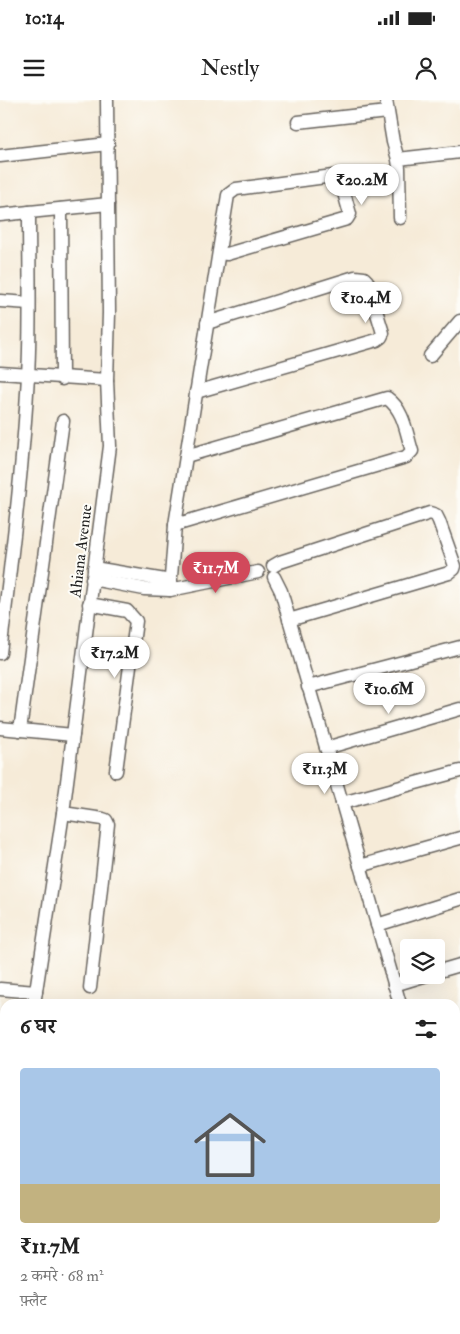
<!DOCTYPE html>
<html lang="hi">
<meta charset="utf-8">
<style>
body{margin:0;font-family:"IM FELL Double Pica","Noto Serif Devanagari",serif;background:#f6f6f6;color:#222;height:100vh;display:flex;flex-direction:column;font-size:19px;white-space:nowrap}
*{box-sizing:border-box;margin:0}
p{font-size:16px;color:#767676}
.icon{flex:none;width:28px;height:28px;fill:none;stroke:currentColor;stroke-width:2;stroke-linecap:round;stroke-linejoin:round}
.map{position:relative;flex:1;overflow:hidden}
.details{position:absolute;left:0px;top:899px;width:460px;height:336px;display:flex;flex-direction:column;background:#fff;border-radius:15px 15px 0 0;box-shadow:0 5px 20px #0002}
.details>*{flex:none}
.controls{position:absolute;left:400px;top:839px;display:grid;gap:10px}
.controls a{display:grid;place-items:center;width:45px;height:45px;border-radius:5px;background:#fff;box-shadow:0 5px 20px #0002;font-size:25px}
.price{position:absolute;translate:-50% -42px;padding:0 11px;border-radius:18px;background:#fff;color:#222;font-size:16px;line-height:32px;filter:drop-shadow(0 1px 2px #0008)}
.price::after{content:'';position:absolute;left:50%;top:30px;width:15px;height:11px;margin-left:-8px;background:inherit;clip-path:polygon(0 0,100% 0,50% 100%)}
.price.active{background:#d1495b;color:#fff}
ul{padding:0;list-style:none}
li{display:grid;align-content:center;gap:10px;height:265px;padding:0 20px}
li span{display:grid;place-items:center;height:155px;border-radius:5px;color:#555}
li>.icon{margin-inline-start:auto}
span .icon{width:90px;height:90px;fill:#fffc;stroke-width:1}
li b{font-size:21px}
h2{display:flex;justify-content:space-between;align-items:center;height:60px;padding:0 20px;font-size:21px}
.status{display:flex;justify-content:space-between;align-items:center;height:35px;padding:0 25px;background:#fff;direction:ltr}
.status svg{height:14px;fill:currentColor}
header{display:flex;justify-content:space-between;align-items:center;height:65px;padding:0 20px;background:#fff;font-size:22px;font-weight:600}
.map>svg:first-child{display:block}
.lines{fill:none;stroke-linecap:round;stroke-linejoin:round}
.minor-casing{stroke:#68645e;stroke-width:15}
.minor{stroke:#fff;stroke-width:12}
.labels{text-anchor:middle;stroke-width:4;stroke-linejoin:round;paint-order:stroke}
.street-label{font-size:16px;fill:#1c1c1c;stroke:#fdfcf7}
</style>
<div class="status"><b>10:14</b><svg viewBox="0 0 49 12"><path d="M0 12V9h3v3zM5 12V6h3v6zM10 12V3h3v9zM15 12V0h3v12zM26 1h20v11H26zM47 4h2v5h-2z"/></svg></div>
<header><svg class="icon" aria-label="menu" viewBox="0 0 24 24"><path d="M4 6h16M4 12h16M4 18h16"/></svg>Nestly<svg class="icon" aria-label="person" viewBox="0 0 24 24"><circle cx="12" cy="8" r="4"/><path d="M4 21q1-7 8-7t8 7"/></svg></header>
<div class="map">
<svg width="460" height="1234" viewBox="0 0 460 1234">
<rect width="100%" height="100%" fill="#fdfcf7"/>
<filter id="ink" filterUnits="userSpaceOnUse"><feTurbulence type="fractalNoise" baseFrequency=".02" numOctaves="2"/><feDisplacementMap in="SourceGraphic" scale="10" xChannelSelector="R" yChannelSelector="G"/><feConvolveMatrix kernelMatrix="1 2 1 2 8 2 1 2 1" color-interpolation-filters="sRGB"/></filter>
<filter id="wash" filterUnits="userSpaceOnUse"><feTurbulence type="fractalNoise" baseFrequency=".0096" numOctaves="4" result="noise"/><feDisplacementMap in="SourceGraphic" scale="20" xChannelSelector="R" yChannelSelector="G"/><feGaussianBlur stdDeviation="1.12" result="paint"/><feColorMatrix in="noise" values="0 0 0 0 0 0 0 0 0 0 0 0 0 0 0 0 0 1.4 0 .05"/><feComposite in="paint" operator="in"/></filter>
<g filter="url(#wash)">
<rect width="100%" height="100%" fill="#f6ebd8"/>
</g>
<g filter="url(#ink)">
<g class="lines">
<!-- minor casing -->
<g class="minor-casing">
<g id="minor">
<polyline points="386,0 393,42 398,59"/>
<polyline points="298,22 387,12"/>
<polyline points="0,56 108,44"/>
<polyline points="61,109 62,279"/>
<polyline points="0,115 108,104"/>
<polyline points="400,118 399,68 398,59 460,52"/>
<polyline points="0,201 29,203"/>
<polyline points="430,256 460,221"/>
<polyline points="0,273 107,280"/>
<polyline points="196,292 377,240 381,237 383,233 367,181 364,178 355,177 207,223"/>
<path d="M175,425L406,357L412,351C406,332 404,310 387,298L186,356"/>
<polyline points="273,466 280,462 430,413 436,415 439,421 455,466 454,469 449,473 289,520"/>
<polyline points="94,468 171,481"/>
<polyline points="274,477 281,491 400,904"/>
<polyline points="92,479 144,489 170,490 258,472"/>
<polyline points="170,490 175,425 228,95 236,89 333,76 340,79 350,114 347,119 227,154 219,153"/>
<polyline points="89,504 127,511 136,521 116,671"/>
<path d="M0,553C11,461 23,369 28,276C31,222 29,167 29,112"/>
<polyline points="308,587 460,547"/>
<polyline points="0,628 73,635"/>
<polyline points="20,630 63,321"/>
<polyline points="326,648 460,609"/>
<polyline points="342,703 460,671"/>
<polyline points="63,713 103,719 106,720 108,724 90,888"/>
<polyline points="360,766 460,738"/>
<polyline points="377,825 460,799"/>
<polyline points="436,872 460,865"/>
<polyline points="394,885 427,875"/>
<polyline points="0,889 36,892"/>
<polyline points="34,904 63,713 110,346 107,280 109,213 107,0"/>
<polyline points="0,933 5,932"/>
<polyline points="455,948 460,946"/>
<polyline points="455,1012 460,1010"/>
<polyline points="0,1022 5,1023"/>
<polyline points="455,1049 460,1060"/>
<polyline points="0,1136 5,1102"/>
<polyline points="225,1230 253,1234"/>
<polyline points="281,1234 294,1230"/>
</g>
</g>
<!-- minor -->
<use href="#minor" class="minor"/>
</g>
</g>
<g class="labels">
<!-- street labels -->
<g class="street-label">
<text transform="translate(80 451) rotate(-83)" y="6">Ahiana Avenue</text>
</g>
</g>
</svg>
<div class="controls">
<a><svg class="icon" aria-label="layers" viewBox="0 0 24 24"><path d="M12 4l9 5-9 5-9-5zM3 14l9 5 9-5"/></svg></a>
</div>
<b class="price" style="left:362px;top:106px">₹20.2M</b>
<b class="price" style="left:366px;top:224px">₹10.4M</b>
<b class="price active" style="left:216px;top:494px">₹11.7M</b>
<b class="price" style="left:115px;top:579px">₹17.2M</b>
<b class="price" style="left:389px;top:615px">₹10.6M</b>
<b class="price" style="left:325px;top:695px">₹11.3M</b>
<section class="details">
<h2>6 घर<svg class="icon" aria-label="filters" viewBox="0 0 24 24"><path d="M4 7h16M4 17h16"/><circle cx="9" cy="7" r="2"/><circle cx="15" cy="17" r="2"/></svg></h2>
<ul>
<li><span style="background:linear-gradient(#a9c7e8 75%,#c2b280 0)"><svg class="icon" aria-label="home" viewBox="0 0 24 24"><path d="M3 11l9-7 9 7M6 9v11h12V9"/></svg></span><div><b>₹11.7M</b><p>2 कमरे · 68 m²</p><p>फ़्लैट</p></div></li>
</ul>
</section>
</div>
